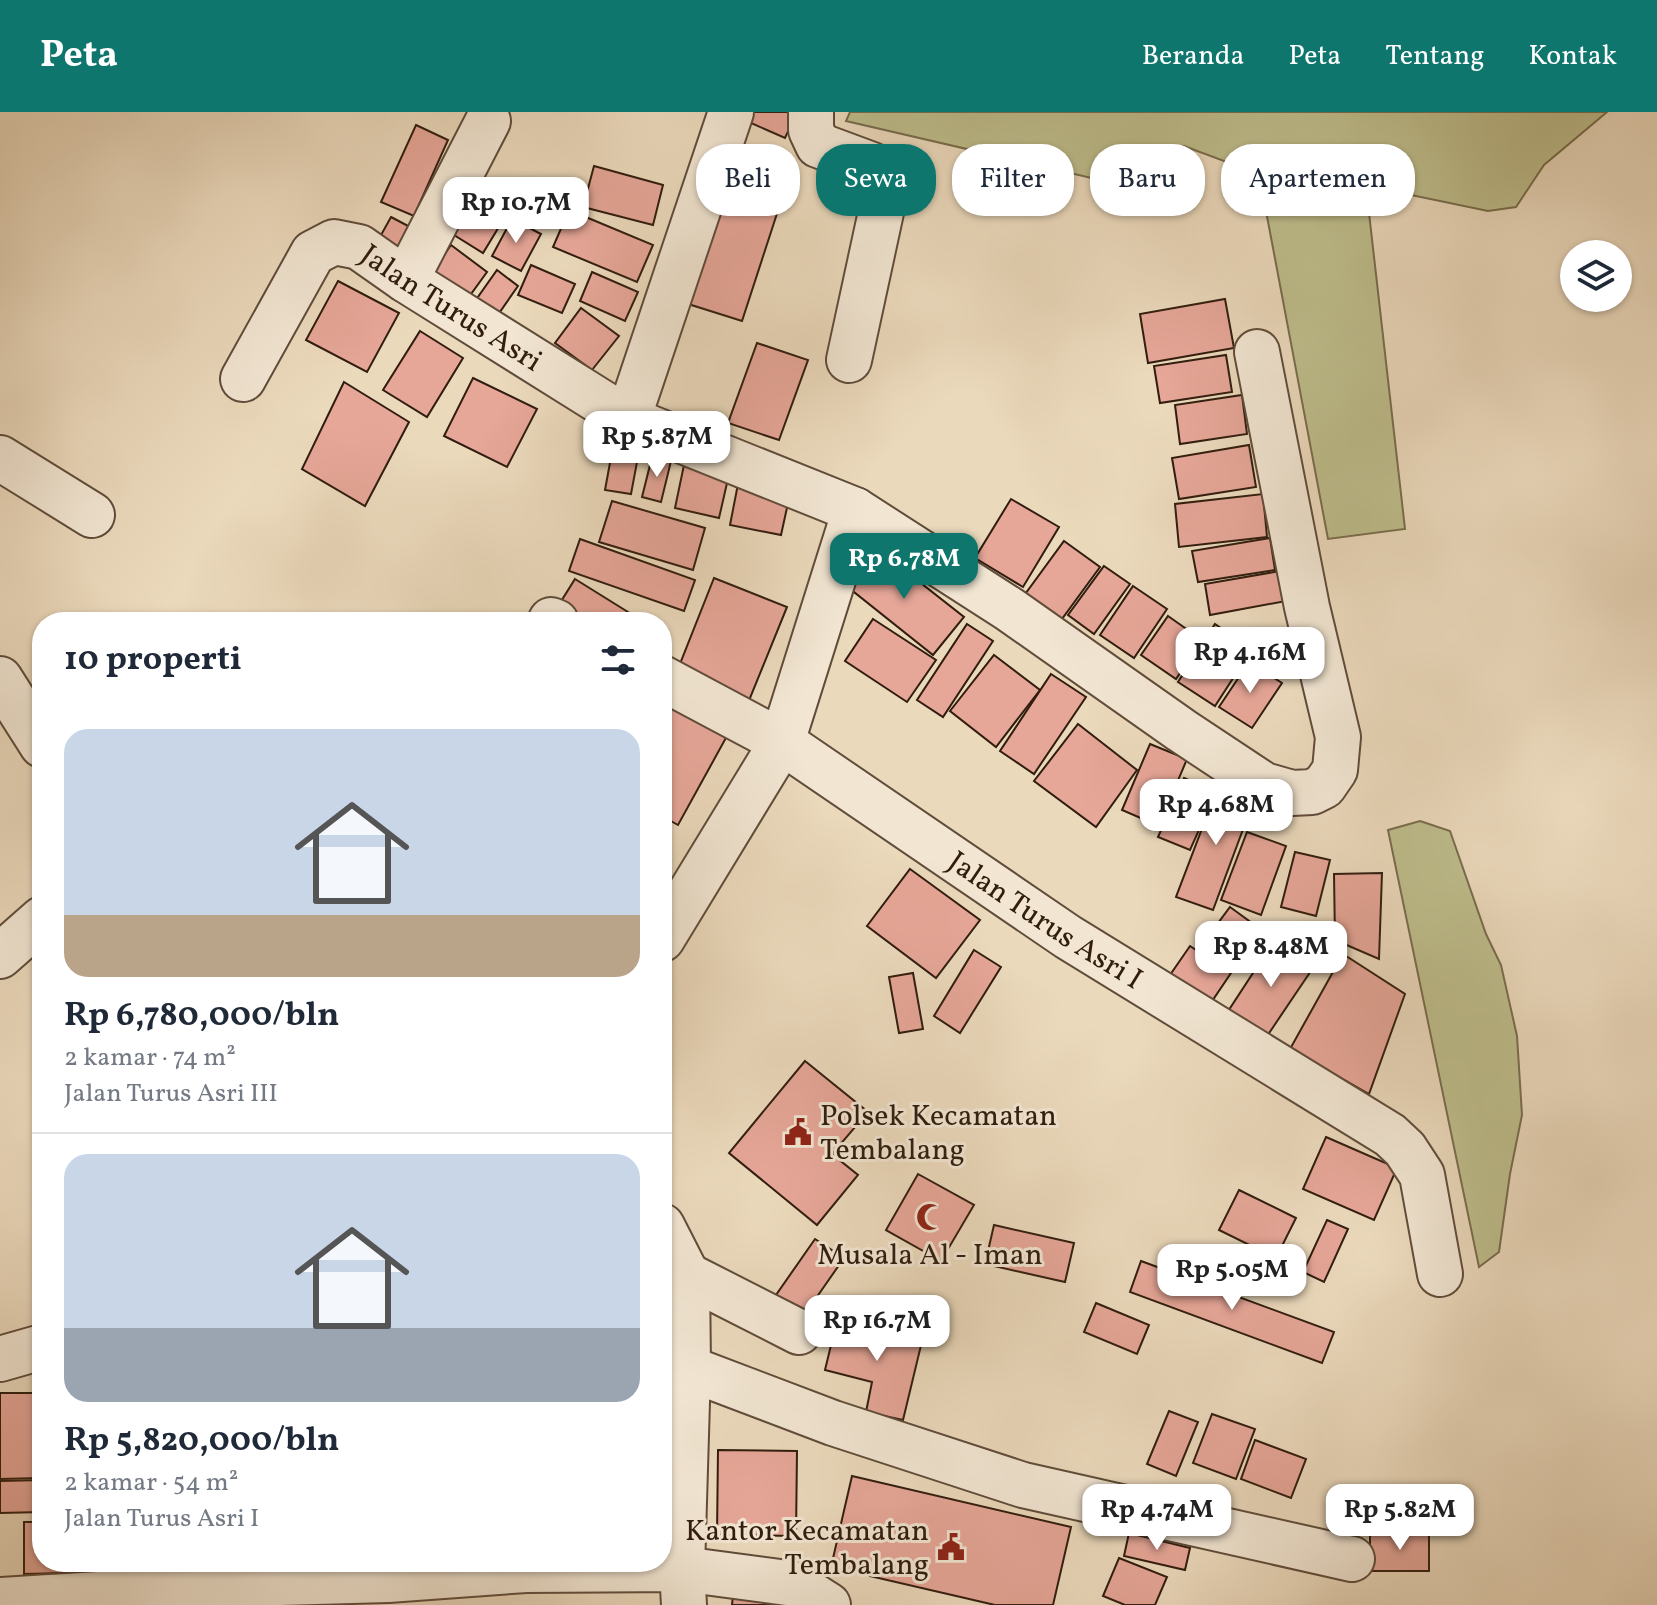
<!DOCTYPE html>
<html lang="id">
<meta charset="utf-8">
<style>
body{margin:0;font-family:Vollkorn,serif;background:#f6f6f7;color:#1f2937;height:100vh;display:flex;flex-direction:column;font-size:30px;white-space:nowrap}
*{box-sizing:border-box;margin:0}
p{font-size:26px;color:#747a83}
.icon{flex:none;width:44px;height:44px;fill:none;stroke:currentColor;stroke-width:2;stroke-linecap:round;stroke-linejoin:round}
.map{position:relative;flex:1;overflow:hidden}
.sheet{position:absolute;left:32px;top:500px;width:640px;height:960px;display:flex;flex-direction:column;background:#fff;border-radius:32px;box-shadow:0 2px 6px #0004}
.sheet>*{flex:none}
.guide{position:absolute;left:696px;top:32px;width:760px;height:72px;display:flex;gap:16px}
.buttons{position:absolute;left:1560px;top:128px;display:grid;gap:16px}
.buttons a{display:grid;place-items:center;width:72px;height:72px;border-radius:50%;background:#fff;box-shadow:0 2px 6px #0004;font-size:40px}
.price{position:absolute;translate:-50% -68px;padding:0 18px;border-radius:16px;background:#fff;color:#222;font-size:26px;line-height:52px;filter:drop-shadow(0 2px 4px #0008)}
.price::after{content:'';position:absolute;left:50%;top:48px;width:24px;height:18px;margin-left:-12px;background:inherit;clip-path:polygon(0 0,100% 0,50% 100%)}
.price.current{background:#0f766e;color:#fff}
ul{padding:0;list-style:none}
li{display:grid;align-content:center;gap:16px;height:424px;padding:0 32px}
li+li{border-top:2px solid #e0e1e3}
li span{display:grid;place-items:center;height:248px;border-radius:24px;color:#555}
li>.icon{margin-inline-start:auto}
span .icon{width:144px;height:144px;fill:#fffc;stroke-width:1}
li b{font-size:34px}
h2{display:flex;justify-content:space-between;align-items:center;height:96px;padding:0 32px;font-size:34px}
.pill{padding:0 28px;border-radius:32px;background:#fff;box-shadow:0 2px 6px #0004;font-size:28px;line-height:72px}
.pill.current{background:#0f766e;color:#fff}
header{display:flex;align-items:center;gap:48px;box-sizing:border-box;height:112px;padding:0 40px;background:#0f766e;color:#fff}
header strong{font-size:38px}
nav{display:flex;gap:44px;margin-inline-start:auto;font-size:28px}
.map>svg:first-child{display:block}
.green{fill:#bebd8c;stroke:#786d4d;stroke-width:2}
.building{fill:#e6a698;stroke:#311d0e;stroke-width:2}
.lines{fill:none;stroke-linecap:round;stroke-linejoin:round}
.minor-casing{stroke:#604c3a;stroke-width:48}
.minor{stroke:#f2e6d3;stroke-width:44}
.labels{text-anchor:middle;stroke-width:6;stroke-linejoin:round;paint-order:stroke}
.street-label{font-size:30px;fill:#311d0e;stroke:#f2e6d3}
.poi-label{font-size:30px;fill:#311d0e;stroke:#f2e6d3;text-anchor:start}
</style>
<header>
<strong>Peta</strong>
<nav><a>Beranda</a><a>Peta</a><a>Tentang</a><a>Kontak</a></nav>
</header>
<div class="map">
<svg width="1657" height="1493" viewBox="0 0 1657 1493">
<rect width="100%" height="100%" fill="#ebd9bc"/>
<filter id="stains"><feTurbulence type="fractalNoise" baseFrequency=".0025" numOctaves="4"/><feColorMatrix values="0 0 0 0 .2 0 0 0 0 .09 0 0 0 0 .02 0 0 0 .5 -.17"/></filter>
<radialGradient id="worn" r=".72"><stop offset=".6" stop-color="#630" stop-opacity="0"/><stop offset="1" stop-color="#630" stop-opacity=".3"/></radialGradient>
<!-- green -->
<g class="green">
<polygon points="850,0 1607,0 1544,53 1516,95 1488,99 1392,79 1368,92 1405,417 1328,427 1259,62 1184,34 1170,40 1165,83 846,9"/>
<polygon points="1420,709 1450,719 1486,822 1501,853 1517,924 1522,1003 1510,1062 1499,1140 1479,1155 1388,718"/>
</g>
<!-- building -->
<g class="building">
<polygon points="746,0 797,0 785,26 742,7"/>
<polygon points="416,13 448,28 414,104 381,90"/>
<polygon points="594,54 663,73 653,113 583,95"/>
<polygon points="729,58 785,77 742,209 685,191"/>
<polygon points="478,67 514,90 483,141 446,118"/>
<polygon points="569,98 653,133 637,170 553,135"/>
<polygon points="391,105 412,116 398,143 376,132"/>
<polygon points="512,107 541,122 521,159 492,144"/>
<polygon points="451,133 487,160 463,193 427,167"/>
<polygon points="531,153 575,172 562,201 518,183"/>
<polygon points="497,158 518,174 495,207 473,192"/>
<polygon points="592,160 638,180 625,209 580,189"/>
<polygon points="338,169 399,201 367,260 306,228"/>
<polygon points="1225,187 1234,236 1148,251 1140,202"/>
<polygon points="581,196 619,224 592,258 555,231"/>
<polygon points="420,219 463,246 427,305 383,278"/>
<polygon points="757,231 808,248 779,328 728,311"/>
<polygon points="1226,243 1232,280 1160,291 1154,254"/>
<polygon points="473,266 537,297 507,355 444,324"/>
<polygon points="344,270 409,310 365,394 302,357"/>
<polygon points="1242,283 1247,322 1180,332 1175,293"/>
<polygon points="614,329 640,334 631,382 605,378"/>
<polygon points="1249,333 1256,375 1179,387 1172,346"/>
<polygon points="652,345 671,349 661,390 642,385"/>
<polygon points="685,348 730,358 719,406 675,396"/>
<polygon points="738,372 790,382 781,423 730,413"/>
<polygon points="1263,382 1267,425 1179,435 1175,392"/>
<polygon points="1011,387 1059,415 1023,475 975,446"/>
<polygon points="612,389 705,416 693,458 599,430"/>
<polygon points="1270,426 1275,458 1198,470 1192,439"/>
<polygon points="580,427 695,468 684,499 569,459"/>
<polygon points="1064,429 1100,455 1059,511 1023,485"/>
<polygon points="875,435 964,505 933,543 844,472"/>
<polygon points="1104,454 1130,472 1094,522 1068,503"/>
<polygon points="1280,459 1286,489 1210,503 1205,472"/>
<polygon points="714,466 787,495 748,591 676,562"/>
<polygon points="575,467 644,510 591,510 560,491"/>
<polygon points="1133,474 1167,497 1134,546 1100,523"/>
<polygon points="1168,504 1202,528 1176,567 1141,543"/>
<polygon points="873,507 936,548 907,590 845,549"/>
<polygon points="967,512 993,529 943,605 917,588"/>
<polygon points="1215,512 1252,537 1215,594 1178,570"/>
<polygon points="994,543 1040,578 996,635 950,599"/>
<polygon points="1249,550 1282,571 1252,616 1219,595"/>
<polygon points="1051,562 1086,585 1034,662 1000,639"/>
<polygon points="671,595 727,624 678,713 662,704 662,612"/>
<polygon points="1078,612 1137,658 1096,715 1034,669"/>
<polygon points="1150,632 1187,647 1159,714 1122,698"/>
<polygon points="1184,666 1216,680 1190,738 1158,725"/>
<polygon points="1219,672 1255,685 1213,798 1176,785"/>
<polygon points="1247,720 1286,734 1261,803 1221,788"/>
<polygon points="1295,740 1330,748 1316,804 1281,795"/>
<polygon points="910,757 980,808 936,866 867,814"/>
<polygon points="1382,761 1379,847 1335,828 1334,762"/>
<polygon points="1230,795 1267,822 1241,858 1204,830"/>
<polygon points="1281,818 1321,844 1259,936 1221,910"/>
<polygon points="1190,834 1231,861 1202,904 1161,876"/>
<polygon points="974,838 1001,855 960,921 934,904"/>
<polygon points="1343,842 1405,882 1369,982 1290,937"/>
<polygon points="913,861 923,917 899,921 889,865"/>
<polygon points="805,949 868,1000 832,1042 858,1063 817,1113 729,1041"/>
<polygon points="1326,1025 1397,1056 1374,1108 1303,1077"/>
<polygon points="918,1062 974,1093 941,1149 886,1118"/>
<polygon points="1239,1078 1296,1106 1276,1146 1219,1118"/>
<polygon points="1327,1108 1348,1117 1324,1170 1303,1160"/>
<polygon points="994,1113 1074,1131 1065,1170 985,1152"/>
<polygon points="815,1127 844,1146 805,1202 776,1183"/>
<polygon points="1141,1149 1334,1220 1322,1251 1130,1180"/>
<polygon points="1096,1191 1149,1213 1137,1242 1084,1220"/>
<polygon points="838,1204 923,1225 903,1308 866,1300 872,1270 825,1258"/>
<polygon points="0,1281 42,1281 42,1366 0,1367"/>
<polygon points="1169,1299 1198,1310 1176,1364 1147,1352"/>
<polygon points="1212,1302 1255,1317 1236,1367 1193,1351"/>
<polygon points="1255,1328 1306,1347 1291,1386 1241,1367"/>
<polygon points="718,1338 797,1339 796,1424 717,1423"/>
<polygon points="852,1364 1071,1415 1053,1493 995,1493 831,1455"/>
<polygon points="42,1368 42,1400 0,1401 0,1369"/>
<polygon points="24,1410 42,1410 42,1450 65,1450 65,1461 24,1462"/>
<rect x="1370" y="1420" width="59" height="39"/>
<polygon points="1129,1421 1190,1436 1185,1458 1124,1444"/>
<polygon points="1119,1446 1167,1465 1155,1493 1125,1493 1103,1484"/>
<polygon points="733,1483 796,1493 732,1493"/>
</g>
<g class="lines">
<!-- minor casing -->
<g class="minor-casing">
<g id="minor">
<polyline points="811,0 811,18 818,33 872,53 883,63 886,77 849,248"/>
<polyline points="406,168 488,9"/>
<path id="s1" d="M243,267L313,141L334,130L359,135L406,168L628,307L855,398L782,630L662,827"/>
<polyline points="628,307 731,0"/>
<polyline points="0,346 92,403"/>
<polyline points="855,398 1009,497 1181,618 1264,673 1292,681 1312,680 1324,674 1335,658 1338,625 1307,495 1257,240"/>
<polyline points="551,508 556,510"/>
<path id="s2" d="M662,566L782,630L1068,825L1390,1023L1405,1037L1422,1063L1440,1162"/>
<polyline points="0,567 42,633"/>
<polyline points="0,844 42,807"/>
<polyline points="662,1114 687,1163 688,1256 682,1457 684,1493"/>
<polyline points="687,1163 799,1220"/>
<polyline points="0,1247 42,1235"/>
<polyline points="688,1256 833,1311 1023,1373 1352,1447"/>
<polyline points="0,1488 279,1471 388,1468 526,1458 682,1457 795,1472 828,1493"/>
</g>
</g>
<!-- minor -->
<use href="#minor" class="minor"/>
</g>
<!-- icons -->
<defs>
<g id="civic-bare" transform="scale(2.16)"><path d="M-.6-6.5H3V-4.5H.6V-3L4-1V1h2V6H-6V1h2V-1L-.6-3ZM-1.2 2.5V6h2.4V2.5Z" fill="#8f2418" stroke="#f2e6d3" stroke-width="2.5" paint-order="stroke"/></g>
<g id="mosque-bare" transform="scale(2.16)"><path d="M3.5-4.9A6 6 0 1 0 3.5 4.9A5 5 0 1 1 3.5-4.9Z" fill="#8f2418" stroke="#f2e6d3" stroke-width="2.5" paint-order="stroke"/></g>
</defs>
<g fill-rule="evenodd">
<use href="#civic-bare" x="798" y="1020"/>
<use href="#mosque-bare" x="930" y="1105"/>
<use href="#civic-bare" x="951" y="1435"/>
</g>
<g class="labels">
<!-- street labels -->
<g class="street-label">
<text dy="10" stroke="none"><textPath href="#s1" startOffset="304">Jalan Turus Asri</textPath></text>
<text dy="10" stroke="none"><textPath href="#s2" startOffset="454">Jalan Turus Asri I</textPath></text>
</g>
<!-- poi labels -->
<g class="poi-label">
<text x="820" y="1013">Polsek Kecamatan<tspan x="820" dy="34">Tembalang</tspan></text>
<text x="930" y="1152" text-anchor="middle">Musala Al - Iman</text>
<text x="929" y="1428" text-anchor="end">Kantor Kecamatan<tspan x="929" dy="34">Tembalang</tspan></text>
</g>
</g>
<rect width="100%" height="100%" filter="url(#stains)"/>
<rect width="100%" height="100%" fill="url(#worn)"/>
</svg>
<div class="buttons">
<a><svg class="icon" aria-label="layers" viewBox="0 0 24 24"><path d="M12 4l9 5-9 5-9-5zM3 14l9 5 9-5"/></svg></a>
</div>
<b class="price" style="left:516px;top:133px">Rp 10.7M</b>
<b class="price" style="left:657px;top:367px">Rp 5.87M</b>
<b class="price current" style="left:904px;top:489px">Rp 6.78M</b>
<b class="price" style="left:1250px;top:583px">Rp 4.16M</b>
<b class="price" style="left:1216px;top:735px">Rp 4.68M</b>
<b class="price" style="left:1271px;top:877px">Rp 8.48M</b>
<b class="price" style="left:1232px;top:1200px">Rp 5.05M</b>
<b class="price" style="left:877px;top:1251px">Rp 16.7M</b>
<b class="price" style="left:1157px;top:1440px">Rp 4.74M</b>
<b class="price" style="left:1400px;top:1440px">Rp 5.82M</b>
<div class="guide">
<a class="pill">Beli</a>
<a class="pill current">Sewa</a>
<a class="pill">Filter</a>
<a class="pill">Baru</a>
<a class="pill">Apartemen</a>
</div>
<section class="sheet">
<h2>10 properti<svg class="icon" aria-label="filters" viewBox="0 0 24 24"><path d="M4 7h16M4 17h16"/><circle cx="9" cy="7" r="2"/><circle cx="15" cy="17" r="2"/></svg></h2>
<ul>
<li><span style="background:linear-gradient(#c9d6e8 75%,#b9a48a 0)"><svg class="icon" aria-label="home" viewBox="0 0 24 24"><path d="M3 11l9-7 9 7M6 9v11h12V9"/></svg></span><div><b>Rp 6,780,000/bln</b><p>2 kamar · 74 m²</p><p>Jalan Turus Asri III</p></div></li>
<li><span style="background:linear-gradient(#c9d6e8 70%,#9aa5b1 0)"><svg class="icon" aria-label="home" viewBox="0 0 24 24"><path d="M3 11l9-7 9 7M6 9v11h12V9"/></svg></span><div><b>Rp 5,820,000/bln</b><p>2 kamar · 54 m²</p><p>Jalan Turus Asri I</p></div></li>
</ul>
</section>
</div>
